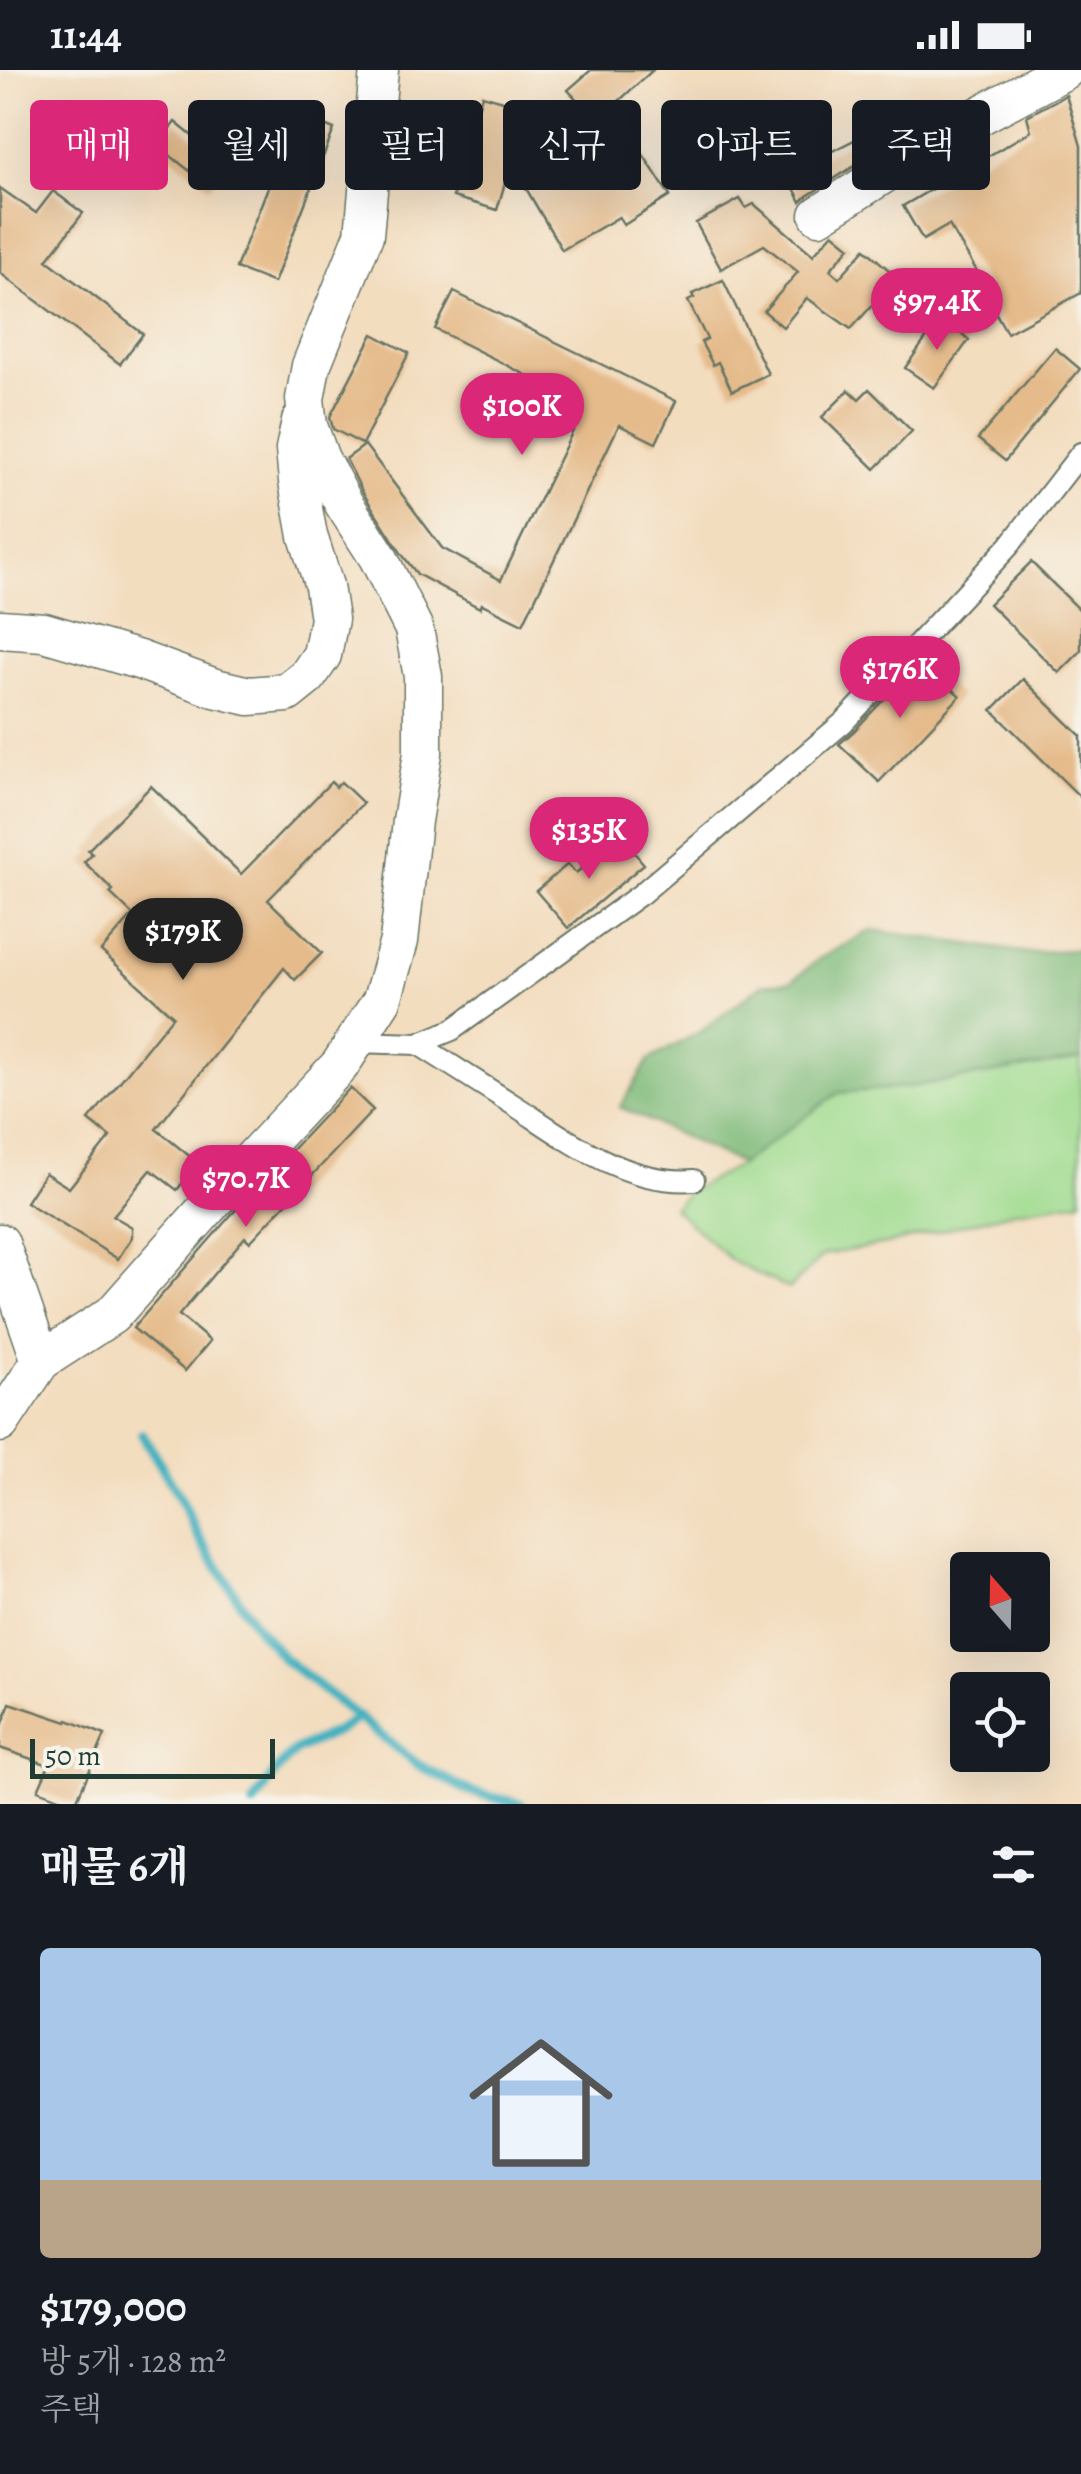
<!DOCTYPE html>
<html lang="ko">
<meta charset="utf-8">
<style>
body{margin:0;font-family:Alegreya,"Noto Serif KR",serif;background:#242831;color:#f1f3f6;height:100vh;display:flex;flex-direction:column;font-size:38px;white-space:nowrap}
*{box-sizing:border-box;margin:0}
p{font-size:32px;color:#9ea1a6}
.icon{flex:none;width:55px;height:55px;fill:none;stroke:currentColor;stroke-width:2;stroke-linecap:round;stroke-linejoin:round}
.map{position:relative;height:1734px;overflow:hidden}
.drawer{display:flex;flex-direction:column;background:#171b24;flex:1}
.drawer>*{flex:none}
.hud{position:absolute;left:30px;top:30px;width:1022px;height:90px;display:flex;gap:20px}
.needle{width:65px;rotate:340deg}
.buttons{position:absolute;left:950px;top:1482px;display:grid;gap:20px}
.buttons a{display:grid;place-items:center;width:100px;height:100px;border-radius:10px;background:#171b24;box-shadow:0 10px 40px #0002;font-size:50px}
.scale{position:absolute;left:30px;bottom:25px;width:245px;box-sizing:border-box;padding-left:10px;border:5px solid #1f3d34;border-top:0;font-size:28px;line-height:35px;white-space:nowrap;color:#1f3d34;-webkit-text-stroke:8px #f7f3e8;paint-order:stroke}
.price{position:absolute;translate:-50% -85px;padding:0 22px;border-radius:35px;background:#db2777;color:#fff;font-size:32px;line-height:65px;filter:drop-shadow(0 2px 5px #0008)}
.price::after{content:'';position:absolute;left:50%;top:60px;width:30px;height:22px;margin-left:-15px;background:inherit;clip-path:polygon(0 0,100% 0,50% 100%)}
.price.current{background:#222;color:#fff}
ul{padding:0;list-style:none}
li{display:grid;align-content:center;gap:20px;height:530px;padding:0 40px}
li+li{border-top:2px solid #363941}
li span{display:grid;place-items:center;height:310px;border-radius:10px;color:#555}
li>.icon{margin-inline-start:auto}
span .icon{width:180px;height:180px;fill:#fffc;stroke-width:1}
li b{font-size:42px}
h2{display:flex;justify-content:space-between;align-items:center;height:120px;padding:0 40px;font-size:42px}
.pill{padding:0 35px;border-radius:10px;background:#171b24;box-shadow:0 10px 40px #0002;font-size:35px;line-height:90px}
.pill.current{background:#db2777;color:#fff}
.status{display:flex;justify-content:space-between;align-items:center;height:70px;padding:0 50px;background:#171b24;direction:ltr}
.status svg{height:28px;fill:currentColor}
.map>svg:first-child{display:block}
.green{fill:#9fdb8f;stroke:#5f8c62;stroke-width:2.5}
.forest{fill:#7fbb7a;stroke:#4f7c57;stroke-width:2.5}
.lines{fill:none;stroke-linecap:round;stroke-linejoin:round}
.stream{stroke:#44b2c0;stroke-width:10}
.building{fill:#e5bb8b}
.lane-casing{stroke:#697565;stroke-width:24}
.street-casing{stroke:#697565;stroke-width:41}
.lane{stroke:#fff;stroke-width:20}
.street{stroke:#fff;stroke-width:38}
</style>
<div class="status"><b>11:44</b><svg viewBox="0 0 49 12"><path d="M0 12V9h3v3zM5 12V6h3v6zM10 12V3h3v9zM15 12V0h3v12zM26 1h20v11H26zM47 4h2v5h-2z"/></svg></div>
<div class="map">
<svg width="1081" height="1734" viewBox="0 0 1081 1734">
<rect width="100%" height="100%" fill="#f7f3e8"/>
<filter id="ink" filterUnits="userSpaceOnUse"><feTurbulence type="fractalNoise" baseFrequency=".01" numOctaves="2"/><feDisplacementMap in="SourceGraphic" scale="20" xChannelSelector="R" yChannelSelector="G"/><feConvolveMatrix kernelMatrix="1 2 1 2 8 2 1 2 1" color-interpolation-filters="sRGB"/></filter>
<filter id="wash" filterUnits="userSpaceOnUse"><feTurbulence type="fractalNoise" baseFrequency=".0048" numOctaves="4" result="noise"/><feDisplacementMap in="SourceGraphic" scale="40" xChannelSelector="R" yChannelSelector="G"/><feGaussianBlur stdDeviation="2.25" result="paint"/><feColorMatrix in="noise" values="0 0 0 0 0 0 0 0 0 0 0 0 0 0 0 0 0 1.4 0 .05"/><feComposite in="paint" operator="in"/></filter>
<g filter="url(#wash)">
<rect width="100%" height="100%" fill="#f3ddbf"/>
<!-- green -->
<polygon class="green" points="1081,989 1081,1131 1015,1141 892,1173 823,1185 789,1219 733,1192 673,1138 690,1121 741,1094 838,1023 908,1017"/>
<!-- forest -->
<polygon class="forest" points="872,860 1029,883 1081,879 1081,989 908,1017 838,1023 741,1094 620,1037 649,990 703,960 763,914 792,911 819,889"/>
<g class="lines">
<!-- stream -->
<g class="stream">
<polyline points="142,1364 177,1422 200,1469 254,1554 284,1589 418,1695 471,1722 521,1734"/>
<polyline points="254,1734 276,1701 296,1680 338,1661 358,1647"/>
</g>
</g>
<g id="blocks">
<!-- building -->
<g class="building">
<polygon points="591,0 653,0 597,51 568,20"/>
<polygon points="482,25 527,38 497,140 453,127"/>
<polygon points="1066,25 1081,76 1081,223 1007,263 989,231 994,229 949,155 923,170 903,136 1031,61 1027,46"/>
<polygon points="297,44 334,59 274,213 236,198"/>
<polygon points="175,52 228,95 210,117 157,75"/>
<polygon points="622,52 670,126 624,155 619,147 562,180 524,115 594,74 592,71"/>
<polygon points="874,60 883,78 807,126 801,132 787,104"/>
<polygon points="0,118 36,143 53,121 83,143 47,190 143,264 120,294 0,203"/>
<polygon points="740,129 746,138 754,134 813,185 833,163 850,177 830,200 839,208 865,179 897,207 851,259 807,228 783,257 764,241 798,202 764,175 721,199 696,153"/>
<polygon points="723,210 768,304 732,321 718,292 713,295 701,272 707,269 688,231 694,228 692,224"/>
<polygon points="454,222 676,331 656,373 619,355 523,554 482,534 480,538 417,504 401,483 363,423 346,389 365,375 442,478 501,510 582,342 540,322 544,314 435,259"/>
<polygon points="942,246 969,270 934,318 905,298"/>
<polygon points="373,264 409,283 362,374 333,359 330,347"/>
<polygon points="1055,278 1080,299 1005,391 978,369"/>
<polygon points="869,319 912,361 875,399 822,347 849,320 859,329"/>
<polygon points="1031,492 1081,541 1081,581 1059,603 989,534"/>
<polygon points="921,590 960,626 879,712 839,674 854,661"/>
<polygon points="1023,609 1081,666 1081,728 992,640"/>
<polygon points="331,712 336,717 341,712 363,733 268,830 322,883 295,910 284,898 156,1059 198,1093 177,1120 151,1100 113,1146 132,1157 132,1167 118,1189 26,1132 45,1103 69,1118 110,1067 89,1050 173,946 101,881 133,845 110,823 113,820 84,792 92,784 88,780 151,716 241,804"/>
<polygon points="620,766 644,794 568,858 536,821 568,794 576,803"/>
<polygon points="350,1018 373,1040 250,1172 245,1167 179,1245 210,1271 185,1301 133,1258 231,1145"/>
<polygon points="10,1633 67,1652 68,1650 105,1665 75,1734 38,1720 49,1695 0,1678 0,1662"/>
</g>
</g>
</g>
<g filter="url(#ink)">
<use href="#blocks" fill-opacity="0" stroke="#697565" stroke-width="2.5"/>
<g class="lines">
<!-- lane casing -->
<g class="lane-casing">
<g id="lane">
<polyline points="355,972 418,974 452,960 641,824 844,652 1009,476 1081,383"/>
<path d="M418,974C451,995 484,1016 517,1037C571,1072 626,1115 694,1110"/>
</g>
</g>
<!-- street casing -->
<g class="street-casing">
<g id="street">
<polyline points="819,145 955,59 1065,0"/>
<polyline points="0,559 44,562 139,590 215,618 249,626 287,623 307,607 322,585 329,549 324,516 308,466 298,411 295,379 301,351"/>
<polyline points="0,1173 41,1291"/>
<polyline points="0,1353 41,1291 112,1245 214,1130 340,995 382,930 399,871 412,751 423,683 423,606 414,559 378,487 344,434 320,389 308,356 305,329 311,296 364,165 379,0"/>
</g>
</g>
<!-- lane -->
<use href="#lane" class="lane"/>
<!-- street -->
<use href="#street" class="street"/>
</g>
</g>
</svg>
<div class="buttons">
<a><svg class="needle" viewBox="-14 -14 28 28"><path d="M0-13l5 13h-10z" fill="#e53935"/><path d="M0 13l5-13h-10z" fill="#9ea1a6"/></svg></a>
<a><svg class="icon" aria-label="locate" viewBox="0 0 24 24"><circle cx="12" cy="12" r="6"/><path d="M12 2v4M12 18v4M2 12h4M18 12h4"/></svg></a>
</div>
<div class="scale">50 m</div>
<b class="price" style="left:937px;top:283px">$97.4K</b>
<b class="price" style="left:522px;top:388px">$100K</b>
<b class="price" style="left:900px;top:651px">$176K</b>
<b class="price" style="left:589px;top:812px">$135K</b>
<b class="price current" style="left:183px;top:913px">$179K</b>
<b class="price" style="left:246px;top:1160px">$70.7K</b>
<div class="hud">
<a class="pill current">매매</a>
<a class="pill">월세</a>
<a class="pill">필터</a>
<a class="pill">신규</a>
<a class="pill">아파트</a>
<a class="pill">주택</a>
</div>
</div>
<section class="drawer">
<h2>매물 6개<svg class="icon" aria-label="filters" viewBox="0 0 24 24"><path d="M4 7h16M4 17h16"/><circle cx="9" cy="7" r="2"/><circle cx="15" cy="17" r="2"/></svg></h2>
<ul>
<li><span style="background:linear-gradient(#a9c7e8 75%,#b9a48a 0)"><svg class="icon" aria-label="home" viewBox="0 0 24 24"><path d="M3 11l9-7 9 7M6 9v11h12V9"/></svg></span><div><b>$179,000</b><p>방 5개 · 128 m²</p><p>주택</p></div></li>
</ul>
</section>
